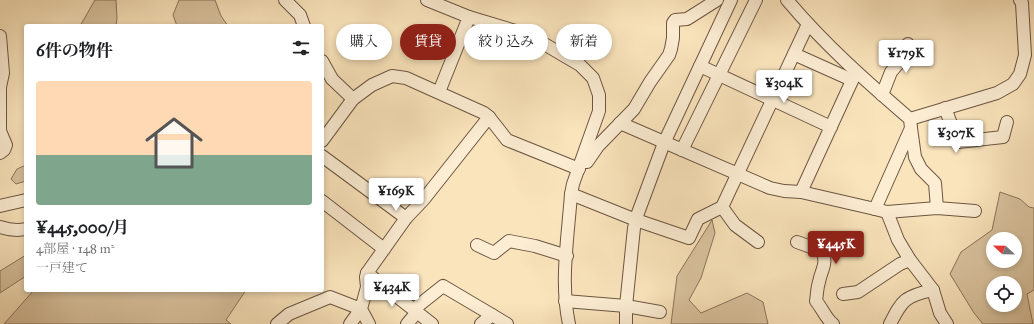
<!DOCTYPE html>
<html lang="ja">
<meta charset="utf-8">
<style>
body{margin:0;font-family:"IM FELL Great Primer","Noto Serif JP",serif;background:#f2f2f2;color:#202124;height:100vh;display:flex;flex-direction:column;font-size:15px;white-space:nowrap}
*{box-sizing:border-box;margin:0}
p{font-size:13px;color:#757577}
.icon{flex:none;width:22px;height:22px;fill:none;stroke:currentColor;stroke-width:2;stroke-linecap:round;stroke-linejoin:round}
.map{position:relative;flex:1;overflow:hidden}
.details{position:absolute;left:24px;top:24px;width:300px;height:268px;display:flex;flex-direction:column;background:#fff;border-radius:4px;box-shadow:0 2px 6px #0003}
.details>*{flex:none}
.top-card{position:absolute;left:336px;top:24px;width:380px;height:36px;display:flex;gap:8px}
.needle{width:26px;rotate:292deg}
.fabs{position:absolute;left:986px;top:232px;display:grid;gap:8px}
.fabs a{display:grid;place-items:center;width:36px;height:36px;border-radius:50%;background:#fff;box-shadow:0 2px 6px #0003;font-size:20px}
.price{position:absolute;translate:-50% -34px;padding:0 9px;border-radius:4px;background:#fff;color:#222;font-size:13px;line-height:26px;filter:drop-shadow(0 1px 2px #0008)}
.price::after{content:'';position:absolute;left:50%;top:24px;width:12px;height:9px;margin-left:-6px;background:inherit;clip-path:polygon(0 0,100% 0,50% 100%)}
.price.selected{background:#8f2418;color:#fff}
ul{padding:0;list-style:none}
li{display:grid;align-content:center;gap:8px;height:212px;padding:0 12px}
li+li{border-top:1px solid #e0e0e0}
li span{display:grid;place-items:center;height:124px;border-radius:4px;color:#555}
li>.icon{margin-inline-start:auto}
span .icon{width:72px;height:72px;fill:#fffc;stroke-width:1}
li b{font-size:17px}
h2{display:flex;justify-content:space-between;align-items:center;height:48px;padding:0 12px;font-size:17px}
.pill{padding:0 14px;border-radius:18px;background:#fff;box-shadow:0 2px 6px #0003;font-size:14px;line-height:36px}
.pill.selected{background:#8f2418;color:#fff}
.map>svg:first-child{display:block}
.green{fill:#dac4a0;stroke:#8b755d;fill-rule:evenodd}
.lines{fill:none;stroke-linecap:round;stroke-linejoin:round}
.minor-casing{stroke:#6c5642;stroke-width:14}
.minor{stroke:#fcedd3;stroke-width:12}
</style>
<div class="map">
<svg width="1034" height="324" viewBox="0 0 1034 324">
<rect width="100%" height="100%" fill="#fae4bc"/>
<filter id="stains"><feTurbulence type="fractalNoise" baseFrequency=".005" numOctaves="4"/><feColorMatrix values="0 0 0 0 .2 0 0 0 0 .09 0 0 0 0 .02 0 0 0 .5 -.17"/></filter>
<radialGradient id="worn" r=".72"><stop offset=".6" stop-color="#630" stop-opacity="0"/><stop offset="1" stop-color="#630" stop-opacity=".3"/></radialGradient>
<!-- green -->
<g class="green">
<polygon points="95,0 116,0 117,18 116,26 80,26"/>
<polygon points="179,0 215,0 221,16 228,26 177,26 173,15"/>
<polygon points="26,165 26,181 16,184 11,179 17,169"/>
<path d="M1000,192L1020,199L1029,207L1034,208V290L1027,294L1033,324H983L974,313L950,274L961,252L992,230ZM993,239H1015V261H993ZM993,283H1015V305H993Z"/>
<polygon points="712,220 715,233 701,278 689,300 701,313 747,293 763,302 768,324 671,324 677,276"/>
<polygon points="26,255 26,276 0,293 0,271"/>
<polygon points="34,290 246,290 226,320 231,324 4,324"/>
</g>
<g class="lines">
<!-- minor casing -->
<g class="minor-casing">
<g id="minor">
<polyline points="285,0 300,15 304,26"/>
<path d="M427,0L469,17L529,35L580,65L593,78L599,95V111L573,184L571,194C568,237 560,282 569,324"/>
<path d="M787,0C824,44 867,82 910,119L911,128L875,209L887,212L937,208L975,211"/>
<polyline points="0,36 3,73 0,87 0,131 6,145 4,150 0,153"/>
<polyline points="794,54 852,80"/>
<polyline points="322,61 332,79 353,99"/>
<polyline points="700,66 831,127"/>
<polyline points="439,92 469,17"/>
<polyline points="882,95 891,72 902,59 908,44"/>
<polyline points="945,108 958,142 1003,137 1007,122"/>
<polyline points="910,119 997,93 1013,84 1020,74 1025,55 1022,3 1020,0"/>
<polyline points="620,123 770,188 784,191 801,192 875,209"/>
<polyline points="911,128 915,157 921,169 935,183 937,208"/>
<polyline points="322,141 353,99 372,85 392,76 406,78 484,113 489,117 507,140 579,169"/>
<polyline points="682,150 756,0"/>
<polyline points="322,156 406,218"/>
<polyline points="585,162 587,162 598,146 634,109 650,82 669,55 671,49 673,38 673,23 675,20 687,19 717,0"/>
<polyline points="801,192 856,72"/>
<polyline points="571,194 636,220 689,238 698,219 722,207 808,24"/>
<polyline points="322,201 384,249"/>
<polyline points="0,206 26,200"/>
<polyline points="722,207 735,225 758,242"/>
<polyline points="887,212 898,240 910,260 933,290 940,313 947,324"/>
<path d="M0,227C9,230 17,231 26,229"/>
<path d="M797,242L822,251C828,264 821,270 819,282C817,288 817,295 816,301C822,308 826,319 833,324"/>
<polyline points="477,245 494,253 509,241 535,246 567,256"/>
<polyline points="367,273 432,324"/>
<polyline points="843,294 858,292 900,264 910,260"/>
<polyline points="565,301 626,306 660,312"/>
<polyline points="414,309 443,286 492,315"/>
<polyline points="277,324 289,314 330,297 361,309 350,324"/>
<polyline points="369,324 361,309 367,287 366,277 367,273 406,218 424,199 489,117"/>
<polyline points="407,324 417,312"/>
<polyline points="481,324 492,315 507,324"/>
<polyline points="626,324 626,306 634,228 638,213 664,143 731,0"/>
<path d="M890,324C902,300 905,296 933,290"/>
</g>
</g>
<!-- minor -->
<use href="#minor" class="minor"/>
</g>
<rect width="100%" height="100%" filter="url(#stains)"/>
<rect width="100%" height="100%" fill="url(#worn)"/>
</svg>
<div class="fabs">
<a><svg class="needle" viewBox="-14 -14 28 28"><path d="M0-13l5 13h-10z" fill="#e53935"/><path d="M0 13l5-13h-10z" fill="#757577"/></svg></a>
<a><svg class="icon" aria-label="locate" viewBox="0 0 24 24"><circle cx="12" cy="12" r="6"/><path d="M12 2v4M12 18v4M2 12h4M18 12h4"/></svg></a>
</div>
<b class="price" style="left:906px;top:74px">¥179K</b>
<b class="price" style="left:784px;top:104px">¥304K</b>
<b class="price" style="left:956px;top:154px">¥307K</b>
<b class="price" style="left:396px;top:212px">¥169K</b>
<b class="price selected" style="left:836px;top:265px">¥445K</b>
<b class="price" style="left:392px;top:308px">¥434K</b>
<div class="top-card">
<a class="pill">購入</a>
<a class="pill selected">賃貸</a>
<a class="pill">絞り込み</a>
<a class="pill">新着</a>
</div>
<section class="details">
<h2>6件の物件<svg class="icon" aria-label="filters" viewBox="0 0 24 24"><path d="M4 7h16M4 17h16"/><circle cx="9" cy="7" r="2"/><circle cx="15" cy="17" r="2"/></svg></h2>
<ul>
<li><span style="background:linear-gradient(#ffd9b3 60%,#7fa58c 0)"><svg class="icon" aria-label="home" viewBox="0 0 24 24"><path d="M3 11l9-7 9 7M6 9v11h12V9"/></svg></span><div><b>¥445,000/月</b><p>4部屋 · 148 m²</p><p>一戸建て</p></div></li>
</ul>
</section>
</div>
